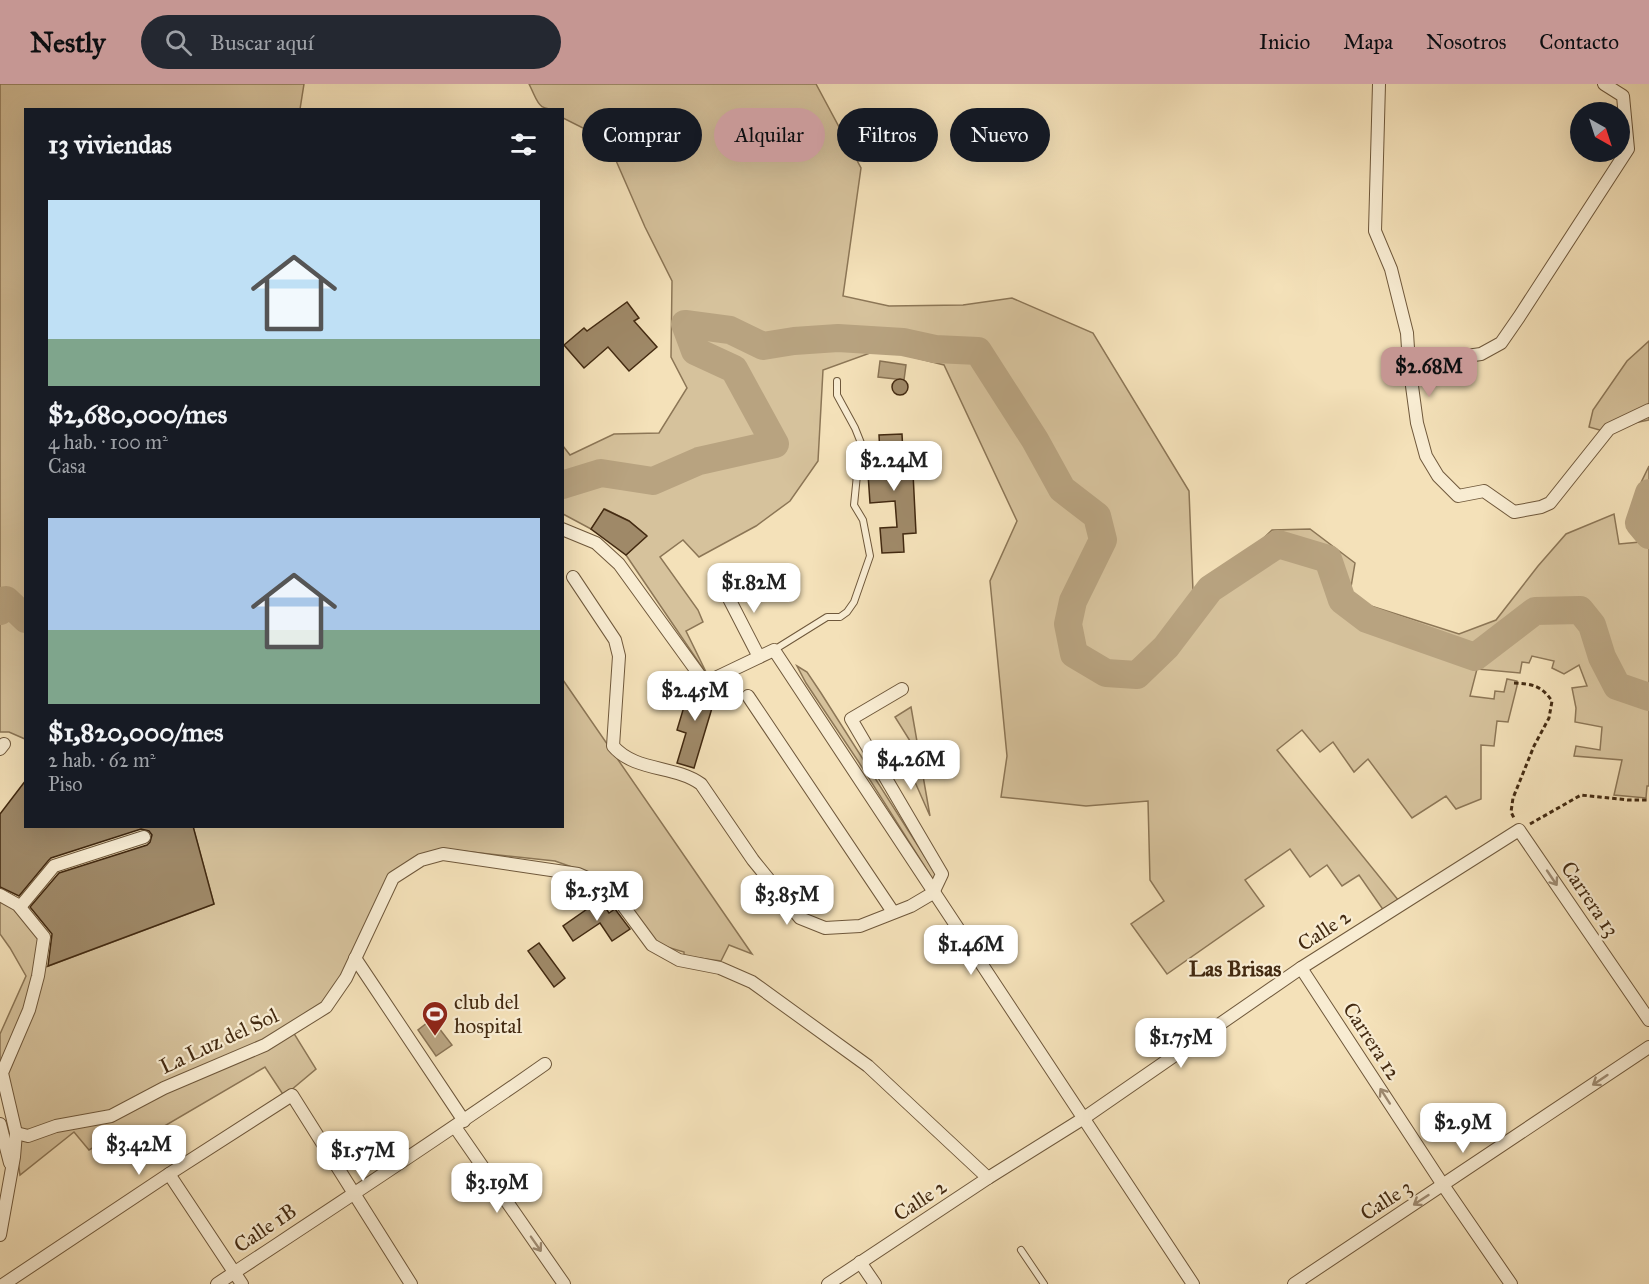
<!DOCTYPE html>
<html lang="es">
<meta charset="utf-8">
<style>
body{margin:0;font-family:"IM FELL Great Primer",serif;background:#242831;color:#f1f3f6;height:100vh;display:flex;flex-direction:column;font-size:22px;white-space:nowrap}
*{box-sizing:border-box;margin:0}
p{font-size:20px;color:#9ea1a6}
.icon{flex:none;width:33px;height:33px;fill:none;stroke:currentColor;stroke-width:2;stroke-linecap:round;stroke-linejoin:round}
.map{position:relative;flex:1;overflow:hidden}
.panel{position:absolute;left:24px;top:24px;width:540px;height:720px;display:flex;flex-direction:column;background:#171b24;border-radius:0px;box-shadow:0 6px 24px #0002}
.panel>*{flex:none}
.top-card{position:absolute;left:582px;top:24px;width:570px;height:54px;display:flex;gap:12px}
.needle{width:39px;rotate:141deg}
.tools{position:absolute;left:1570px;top:18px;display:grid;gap:12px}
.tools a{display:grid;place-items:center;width:60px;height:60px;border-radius:50%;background:#171b24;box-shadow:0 6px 24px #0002;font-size:30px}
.price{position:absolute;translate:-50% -51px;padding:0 14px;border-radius:12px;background:#fff;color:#222;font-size:20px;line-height:39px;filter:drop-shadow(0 2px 3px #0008)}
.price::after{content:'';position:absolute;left:50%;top:36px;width:18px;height:14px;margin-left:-9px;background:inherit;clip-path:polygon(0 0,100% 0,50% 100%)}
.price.active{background:#c59692;color:#111}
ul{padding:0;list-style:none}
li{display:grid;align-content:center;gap:12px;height:318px;padding:0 24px}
li span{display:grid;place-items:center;height:186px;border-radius:0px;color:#555}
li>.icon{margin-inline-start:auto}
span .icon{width:108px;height:108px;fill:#fffc;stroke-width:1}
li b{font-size:26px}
h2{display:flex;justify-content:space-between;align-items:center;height:72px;padding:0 24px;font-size:26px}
.tag{padding:0 21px;border-radius:27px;background:#171b24;box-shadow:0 6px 24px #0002;font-size:21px;line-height:54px}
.tag.active{background:#c59692;color:#111}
header{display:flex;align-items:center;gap:36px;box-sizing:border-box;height:84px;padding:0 30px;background:#c59692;color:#111}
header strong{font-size:28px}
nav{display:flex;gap:33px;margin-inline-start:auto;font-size:21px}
.search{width:420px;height:54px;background:#242831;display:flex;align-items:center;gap:15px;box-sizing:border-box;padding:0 21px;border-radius:33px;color:#9ea1a6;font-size:22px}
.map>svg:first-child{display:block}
.green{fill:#d6c29c;stroke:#8c7656;stroke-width:1.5}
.water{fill:#b8a380;stroke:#897354;stroke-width:1.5}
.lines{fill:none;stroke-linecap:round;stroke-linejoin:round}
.river{stroke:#b8a380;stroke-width:28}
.building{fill:#9f8968;stroke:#432a11;stroke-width:1.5}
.lane-casing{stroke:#6f583b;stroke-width:8}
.street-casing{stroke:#6f583b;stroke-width:14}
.path{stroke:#432a11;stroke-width:3;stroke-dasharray:4.5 3;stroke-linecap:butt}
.lane{stroke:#f8ecd2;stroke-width:6}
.street{stroke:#f8ecd2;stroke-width:12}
.oneway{stroke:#9e8b72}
.labels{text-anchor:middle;stroke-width:4.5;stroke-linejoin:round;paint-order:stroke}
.street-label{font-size:21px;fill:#432a11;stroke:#f8ecd2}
.poi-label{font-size:21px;fill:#432a11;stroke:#f8ecd2;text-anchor:start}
.neighbourhood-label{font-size:22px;font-weight:bold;fill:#432a11;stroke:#f8ecd2}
</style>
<header>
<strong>Nestly</strong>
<div class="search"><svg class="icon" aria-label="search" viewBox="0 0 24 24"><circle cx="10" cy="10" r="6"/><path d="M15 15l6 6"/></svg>Buscar aquí</div>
<nav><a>Inicio</a><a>Mapa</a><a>Nosotros</a><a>Contacto</a></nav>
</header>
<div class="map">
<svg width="1649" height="1200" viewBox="0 0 1649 1200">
<rect width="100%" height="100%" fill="#f4e1b9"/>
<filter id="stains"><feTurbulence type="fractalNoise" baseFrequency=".00333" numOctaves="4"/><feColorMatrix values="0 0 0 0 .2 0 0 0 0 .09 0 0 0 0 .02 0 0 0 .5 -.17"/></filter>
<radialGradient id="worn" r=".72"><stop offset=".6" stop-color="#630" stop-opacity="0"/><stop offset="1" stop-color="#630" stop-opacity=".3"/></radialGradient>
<!-- green -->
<g class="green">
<polygon points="0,0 304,0 300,25 26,26 25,655 9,648 0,648"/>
<path d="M529,0H816L861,84L843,212L889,222L963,221L1012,214L1093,249L1189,407L1193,507C1222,489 1248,470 1272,446L1310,445L1355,479L1349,515L1459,550L1496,536L1538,482L1566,450L1614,430L1619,460L1640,458L1636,409L1649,382V702H1647L1646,714L1614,711L1622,676L1574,672L1576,662L1600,666L1602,643L1575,638L1576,624L1572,604L1587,602L1579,581L1564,590L1552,584L1554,577L1532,572L1529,579L1522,578L1520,589L1477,585L1470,612L1494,615L1495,607L1504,608L1507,595L1517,597V602L1508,638L1497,637L1494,662L1481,661V715L1456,725L1446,712L1412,734L1368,675L1354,688L1333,658L1320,668L1302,646L1277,666L1399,817L1384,827L1359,791L1342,802L1327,781L1310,793L1290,765L1245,796L1264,822L1167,890L1131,840L1164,817L1150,796L1148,717L1086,722L1001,713L1007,672L990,497L1017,437L944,281L881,265L823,286L818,377L790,417L756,442L699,473L683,456L660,473L698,526L703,538L686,547L708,592L626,471L646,451L629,437L605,425L591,445L563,430V362L570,371L614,350L659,349L687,304L671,273L672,197L645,143L607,56L563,34L562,26C536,25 540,22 529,0Z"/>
<polygon points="1649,257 1649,336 1619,342 1603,347 1589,343 1593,326 1627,277"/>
<polygon points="797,582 807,588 821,609 939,795 937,802 858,677 806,599"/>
<polygon points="563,596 752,870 729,861 721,877 684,872 684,868 657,860 586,788 555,777 444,765 388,792 348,882 323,922 293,948 316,985 284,1012 265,983 127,1064 115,1051 89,1066 74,1048 20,1091 5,989 43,884 214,820 193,743 562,742"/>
<polygon points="911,623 930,732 907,680 899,668 912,660 895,633"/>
<polygon points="0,816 16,824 40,854 26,925 0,983 0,950 26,892 10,864 0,850"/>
</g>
<!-- water -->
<g class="water">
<polygon points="880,277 906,281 904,296 878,293"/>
<polygon points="432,935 452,961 436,972 418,946"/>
</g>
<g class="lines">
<!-- river -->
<g class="river">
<polyline points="562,401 601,389 653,397 699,377 775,360 734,285 695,267 685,240 730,246 763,262 794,257 838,254 903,258 935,265 978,267 1035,356 1062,405 1097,432 1103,456 1073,517 1068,540 1074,570 1106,589 1137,591 1166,563 1210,505 1278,460 1328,475 1342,516 1367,535 1475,573 1535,527 1580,526 1592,541 1602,573 1617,602 1649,613"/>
<polyline points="1649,409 1639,439 1649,451"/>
<polyline points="0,527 6,516 26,535"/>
</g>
</g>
<!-- building -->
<g class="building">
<polygon points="627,218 639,234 634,237 657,263 629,287 608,263 584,284 564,261 584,244 587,247"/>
<circle cx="900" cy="303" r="8"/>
<polygon points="902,350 904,389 913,389 916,449 903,450 904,468 882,469 880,444 897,443 895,417 870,419 868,390 881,389 879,351"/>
<polygon points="604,425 629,437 647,452 626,471 591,445"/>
<polygon points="692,596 702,604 708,605 718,604 694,684 677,679 686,649 677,646"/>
<polygon points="26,696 26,742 193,742 214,820 48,882 52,850 30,823 59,789 147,761 150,758 152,751 149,747 141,745 51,774 48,777 19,812 0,803 0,730"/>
<polygon points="600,816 609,829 615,825 630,845 612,857 600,839 573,857 563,842"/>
<polygon points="539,859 565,894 554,903 528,867"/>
</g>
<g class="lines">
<!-- lane casing -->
<g class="lane-casing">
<g id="lane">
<polyline points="774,566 827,533 840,533 847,528 854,518 870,472 863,436 854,421 857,391 863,364 855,344 837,311 837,297"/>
<polyline points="1021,1166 1044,1200"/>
</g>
</g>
<!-- street casing -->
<g class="street-casing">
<g id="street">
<polyline points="1379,0 1375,147 1391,185 1407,249 1409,280 1417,339 1426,372 1438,392 1458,412 1484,407 1514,428 1541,423 1550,419 1609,345 1649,326"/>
<polyline points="1409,280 1481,270 1501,259 1519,233 1628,65 1623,12 1604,0"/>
<polyline points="562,445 596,459 619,480 703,596 709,597 774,566 1193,1200"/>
<path d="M573,493L615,556L619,572L613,662C635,688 675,681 701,700L753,776L800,834L825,844L860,842L911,822L933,809L942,790L851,635L902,605"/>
<polyline points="722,501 759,573"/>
<polyline points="748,612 893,828"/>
<polyline points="0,665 4,660"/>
<polyline points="0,811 18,821 44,853 38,892 29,926 2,989 16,1049 14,1073 0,1151"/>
<polyline points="20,823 54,782 144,753"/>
<polyline points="355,874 464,1037"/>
<polyline points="1301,884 1443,1101 1511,1200"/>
<polyline points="0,1040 10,1079"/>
<polyline points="455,1043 564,1200"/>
<polyline points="16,1049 28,1052 56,1042 111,1032 164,1004 265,961 326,923 346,894 393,794 421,776 443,770 578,790 610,804 652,861 679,876 720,884 752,898 868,982 988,1094"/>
<polyline points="169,1090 242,1200"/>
<polyline points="860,1178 875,1200"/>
<polyline points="4,1200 169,1090 292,1011 411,1200"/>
<path d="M217,1200C326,1128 437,1056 545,980"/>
<polyline points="828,1200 988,1094 1084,1034 1301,884 1519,746 1649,936"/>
<polyline points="1294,1200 1649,963"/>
</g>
</g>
<!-- path -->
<g class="path">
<path d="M1514,599C1532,600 1541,601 1552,617L1549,634L1534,662L1513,714L1511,728L1514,734"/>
<polyline points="1530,740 1581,711 1628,716 1649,716"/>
</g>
<!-- lane -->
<use href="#lane" class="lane"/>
<!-- street -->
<use href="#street" class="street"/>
</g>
<!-- one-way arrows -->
<defs><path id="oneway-shaft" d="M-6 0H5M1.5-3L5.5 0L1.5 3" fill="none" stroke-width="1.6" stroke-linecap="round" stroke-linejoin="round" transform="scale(1.5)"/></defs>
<g class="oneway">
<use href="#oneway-shaft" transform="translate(1552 794) rotate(56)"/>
<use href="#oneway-shaft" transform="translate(1600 996) rotate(146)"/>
<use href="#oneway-shaft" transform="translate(1385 1012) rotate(-123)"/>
<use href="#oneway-shaft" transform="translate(1421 1116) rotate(147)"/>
<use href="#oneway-shaft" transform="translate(536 1160) rotate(55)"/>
</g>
<!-- icons -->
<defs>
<g id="stadium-pin" transform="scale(1.35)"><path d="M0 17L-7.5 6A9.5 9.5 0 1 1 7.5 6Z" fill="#8f2418" stroke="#f8ecd2"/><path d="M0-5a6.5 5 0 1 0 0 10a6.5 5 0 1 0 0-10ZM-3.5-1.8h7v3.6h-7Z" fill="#fff"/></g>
</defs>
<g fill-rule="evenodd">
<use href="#stadium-pin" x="435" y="930"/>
</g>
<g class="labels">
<!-- street labels -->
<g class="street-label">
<text transform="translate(1590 815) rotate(56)" y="7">Carrera 13</text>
<text transform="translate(1324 846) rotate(-33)" y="7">Calle 2</text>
<text transform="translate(219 957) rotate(-25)" y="7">La Luz del Sol</text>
<text transform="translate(1372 957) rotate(57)" y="7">Carrera 12</text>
<text transform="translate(920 1116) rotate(-33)" y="7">Calle 2</text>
<text transform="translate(1386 1116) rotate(-33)" y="7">Calle 3</text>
<text transform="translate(265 1144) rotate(-34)" y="7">Calle 1B</text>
</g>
<!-- poi labels -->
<g class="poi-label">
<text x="454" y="925">club del<tspan x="454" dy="24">hospital</tspan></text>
</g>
<!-- neighbourhood labels -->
<g class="neighbourhood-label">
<text x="1235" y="892">Las Brisas</text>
</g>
</g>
<rect width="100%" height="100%" filter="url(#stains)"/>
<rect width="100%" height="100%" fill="url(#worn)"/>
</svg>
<div class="tools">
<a><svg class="needle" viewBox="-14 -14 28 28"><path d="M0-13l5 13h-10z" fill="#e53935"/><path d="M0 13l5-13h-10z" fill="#9ea1a6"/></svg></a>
</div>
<b class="price active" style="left:1429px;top:314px">$2.68M</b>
<b class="price" style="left:894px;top:408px">$2.24M</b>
<b class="price" style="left:754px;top:530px">$1.82M</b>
<b class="price" style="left:695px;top:638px">$2.45M</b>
<b class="price" style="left:911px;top:707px">$4.26M</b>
<b class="price" style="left:597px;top:838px">$2.53M</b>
<b class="price" style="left:787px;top:842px">$3.85M</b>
<b class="price" style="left:971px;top:892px">$1.46M</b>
<b class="price" style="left:1181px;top:985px">$1.75M</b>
<b class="price" style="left:1463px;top:1070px">$2.9M</b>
<b class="price" style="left:139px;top:1092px">$3.42M</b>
<b class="price" style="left:363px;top:1098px">$1.57M</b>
<b class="price" style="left:497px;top:1130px">$3.19M</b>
<div class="top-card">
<a class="tag">Comprar</a>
<a class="tag active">Alquilar</a>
<a class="tag">Filtros</a>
<a class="tag">Nuevo</a>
</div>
<section class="panel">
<h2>13 viviendas<svg class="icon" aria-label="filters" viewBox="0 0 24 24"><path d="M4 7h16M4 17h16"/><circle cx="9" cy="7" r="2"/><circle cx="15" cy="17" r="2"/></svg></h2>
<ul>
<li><span style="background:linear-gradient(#bfe0f5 75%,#7fa58c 0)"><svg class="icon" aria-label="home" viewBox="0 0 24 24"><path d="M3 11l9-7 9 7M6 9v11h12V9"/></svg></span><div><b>$2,680,000/mes</b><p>4 hab. · 100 m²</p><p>Casa</p></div></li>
<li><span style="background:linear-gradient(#a9c7e8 60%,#7fa58c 0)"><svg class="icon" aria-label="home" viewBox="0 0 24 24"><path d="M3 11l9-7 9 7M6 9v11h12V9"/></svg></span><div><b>$1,820,000/mes</b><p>2 hab. · 62 m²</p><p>Piso</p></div></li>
</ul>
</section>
</div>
